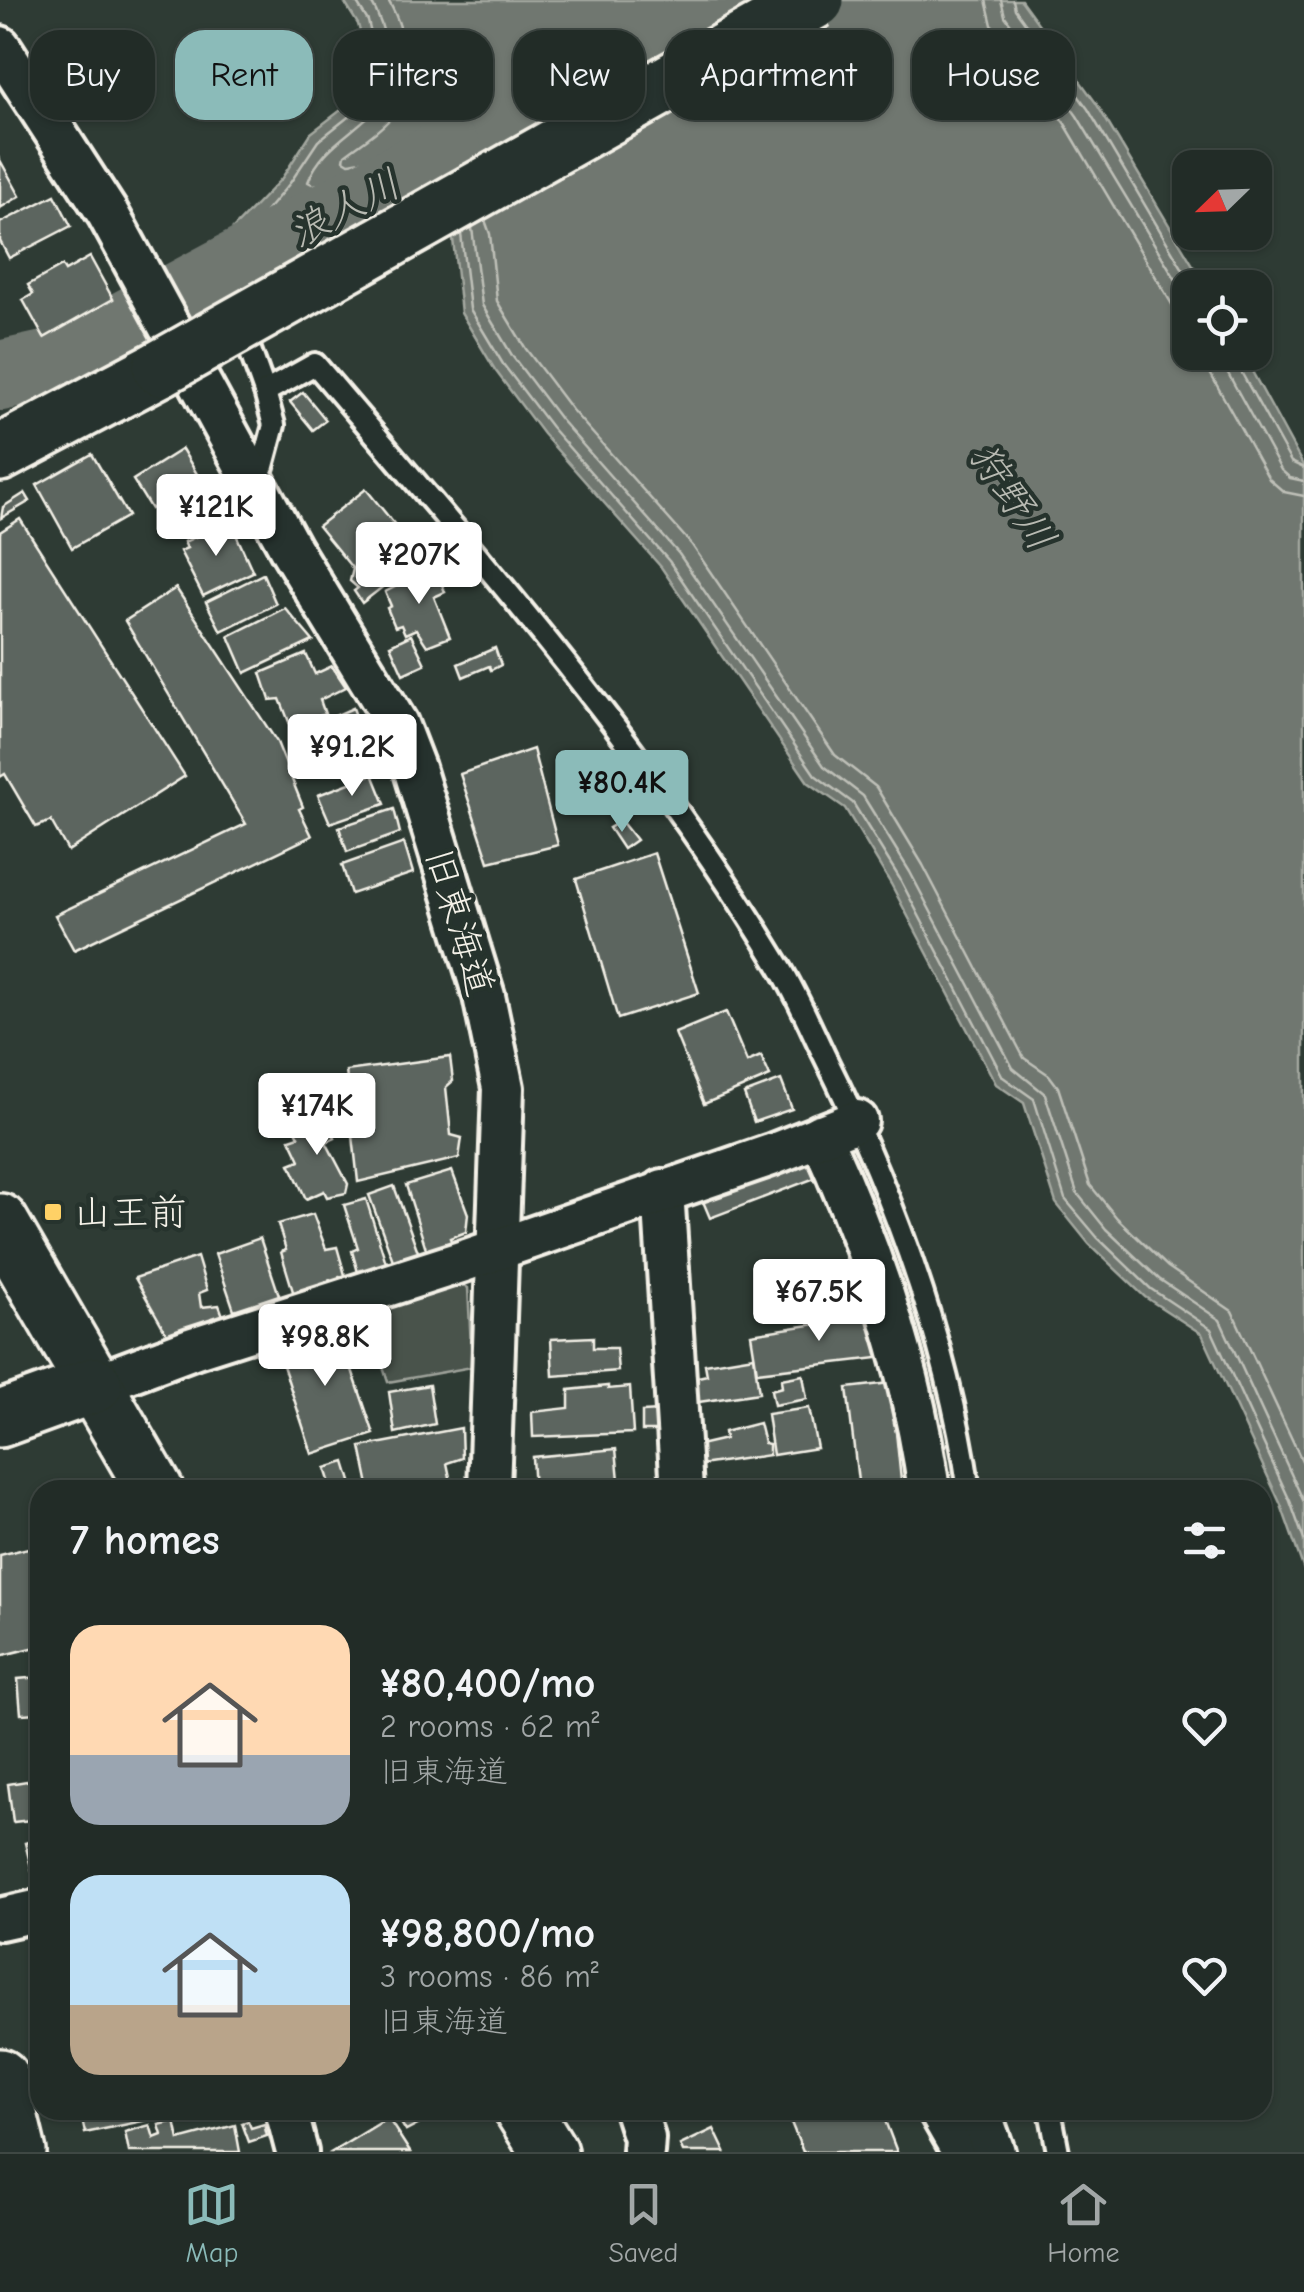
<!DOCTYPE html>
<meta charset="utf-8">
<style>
body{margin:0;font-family:"Comic Neue","Klee One",sans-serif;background:#2a342f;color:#f1f3f6;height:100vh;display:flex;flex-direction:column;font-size:38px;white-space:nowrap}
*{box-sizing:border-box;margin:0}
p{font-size:32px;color:#a2a7a7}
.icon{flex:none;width:55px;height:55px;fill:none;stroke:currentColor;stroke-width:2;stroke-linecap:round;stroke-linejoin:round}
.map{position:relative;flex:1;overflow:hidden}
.details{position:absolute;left:30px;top:1480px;width:1242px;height:640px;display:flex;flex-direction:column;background:#222c27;border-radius:30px;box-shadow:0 2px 8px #0004,0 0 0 2px #3f4844}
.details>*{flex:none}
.banner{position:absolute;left:30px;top:30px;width:1245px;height:90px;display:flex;gap:20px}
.needle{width:65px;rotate:247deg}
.tools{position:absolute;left:1172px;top:150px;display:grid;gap:20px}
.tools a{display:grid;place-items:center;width:100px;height:100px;border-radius:20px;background:#222c27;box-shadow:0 2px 8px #0004,0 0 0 2px #3f4844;font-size:50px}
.price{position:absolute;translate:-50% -85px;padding:0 22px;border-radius:10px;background:#fff;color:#222;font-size:32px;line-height:65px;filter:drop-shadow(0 2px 5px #0008)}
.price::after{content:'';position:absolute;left:50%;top:60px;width:30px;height:22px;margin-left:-15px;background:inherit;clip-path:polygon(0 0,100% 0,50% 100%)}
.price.on{background:#8bbbb9;color:#111}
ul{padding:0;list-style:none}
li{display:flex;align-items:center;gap:30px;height:250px;padding:0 40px}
li span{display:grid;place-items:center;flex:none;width:280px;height:200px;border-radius:30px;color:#555}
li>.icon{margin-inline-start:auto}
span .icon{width:120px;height:120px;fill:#fffc;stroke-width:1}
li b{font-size:42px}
h2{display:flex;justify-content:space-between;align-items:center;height:120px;padding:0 40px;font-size:42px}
.chip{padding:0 35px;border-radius:30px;background:#222c27;box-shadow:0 2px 8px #0004,0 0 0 2px #3f4844;font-size:35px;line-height:90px}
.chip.on{background:#8bbbb9;color:#111}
.dock{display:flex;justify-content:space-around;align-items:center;height:140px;border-top:2px solid #3f4844;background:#222c27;font-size:28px;color:#a2a7a7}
.dock a{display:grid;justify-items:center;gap:5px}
.dock .on{color:#8bbbb9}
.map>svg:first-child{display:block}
.green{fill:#48524c;stroke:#9ea29a;stroke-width:2.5}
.water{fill:#6f7770;stroke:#a4a8a0;stroke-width:2.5}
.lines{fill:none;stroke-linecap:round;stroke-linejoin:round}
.shore{stroke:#bfc0b8;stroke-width:2.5}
.river{stroke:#6f7770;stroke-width:70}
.building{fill:#5c655e;stroke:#f4f1e8;stroke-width:2.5}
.lane-casing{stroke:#f4f1e8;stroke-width:28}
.street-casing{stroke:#f4f1e8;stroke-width:48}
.secondary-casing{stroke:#f4f1e8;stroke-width:62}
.lane{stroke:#26332d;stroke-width:20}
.street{stroke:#26332d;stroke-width:40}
.secondary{stroke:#26332d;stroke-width:55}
.secondary-bridge-casing{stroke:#f4f1e8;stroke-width:62;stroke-linecap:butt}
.secondary-bridge{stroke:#26332d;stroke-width:55}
.poi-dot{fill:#ffd166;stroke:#26332d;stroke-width:4}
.labels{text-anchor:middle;stroke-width:9;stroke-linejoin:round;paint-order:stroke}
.street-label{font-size:38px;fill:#f4f1e8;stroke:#26332d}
.poi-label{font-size:38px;fill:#f4f1e8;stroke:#26332d;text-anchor:start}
.water-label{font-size:40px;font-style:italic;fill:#b8bab2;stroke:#26332d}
</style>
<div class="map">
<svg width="1304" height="2152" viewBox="0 0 1304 2152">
<rect width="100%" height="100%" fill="#2e3b34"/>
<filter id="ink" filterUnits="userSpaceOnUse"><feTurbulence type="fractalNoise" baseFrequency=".01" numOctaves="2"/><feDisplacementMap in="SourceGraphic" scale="20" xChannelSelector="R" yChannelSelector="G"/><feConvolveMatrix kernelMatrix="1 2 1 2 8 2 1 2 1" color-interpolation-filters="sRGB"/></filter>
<g filter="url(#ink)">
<!-- green -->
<polygon class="green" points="452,1277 468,1288 472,1367 388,1382 363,1308"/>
<!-- water -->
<g class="water">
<polygon points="343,0 1021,0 1096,103 1206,287 1190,288 1190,352 1242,353 1304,467 1304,1570 1281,1505 1202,1334 1145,1297 1089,1244 1056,1203 1024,1103 996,1084 891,884 845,808 808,782 661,567 543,434 495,370 461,313 453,239 421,200 397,192 299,211 291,225 250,245 233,229 282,178 311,133 362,94 370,70 358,24"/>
<polygon points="104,310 120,329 27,378 0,387 0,360"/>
</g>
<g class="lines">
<!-- shore -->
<g class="shore">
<polyline points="355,0 368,21 379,68 371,99 318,141 290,183 254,226 260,229 283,218 297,201 395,183 419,189"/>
<path d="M370,0C380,16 384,32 388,51C405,122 328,126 308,182L314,185L395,170L433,181"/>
<path d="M388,0C407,32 417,90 389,120C376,134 359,144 345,155L344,160L349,163C383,157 417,149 447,173"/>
<polyline points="986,0 992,25 1065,124 1173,306 1190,321"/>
<polyline points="1001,0 1005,16 1077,116 1190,303"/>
<polyline points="1013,0 1015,9 1088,109 1194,288"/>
<polyline points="485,220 490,234 497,301 526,349 572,410 692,545 835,755 876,787 923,865 1024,1058 1049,1075 1058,1087 1090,1185 1117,1218 1168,1267 1232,1311 1304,1465"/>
<polyline points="472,228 482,305 513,357 560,419 679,554 824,766 863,796 910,872 1013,1068 1045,1094 1077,1193 1106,1229 1159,1279 1220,1320 1304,1502"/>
<polyline points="461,234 470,309 503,364 551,427 669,561 815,775 853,803 900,879 1003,1077 1034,1099 1065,1199 1097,1237 1151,1289 1211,1329 1290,1501 1304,1540"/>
<polyline points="1206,352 1210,373 1269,479 1284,492 1304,496"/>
<polyline points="1221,352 1224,366 1281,470 1290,478 1304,481"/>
<polyline points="1234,352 1235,361 1291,462 1304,468"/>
</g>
<!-- river -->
<polyline class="river" points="0,376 54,364 447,153"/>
</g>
<!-- building -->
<g class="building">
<polygon points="0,160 20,196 0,208"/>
<polygon points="55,195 71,226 9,258 0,241 0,223"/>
<polygon points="90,257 113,299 44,338 23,300 33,294 28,285 62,266 65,271"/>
<polygon points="303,392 326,420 313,430 290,402"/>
<polygon points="182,449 200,479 151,509 133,480"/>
<polygon points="92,454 128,516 72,548 37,485"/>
<polygon points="366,489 421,557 362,603 354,591 358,588 350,581 353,569 318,526"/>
<polygon points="25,493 30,501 1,518 3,507"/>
<polygon points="20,519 185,776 68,851 51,821 36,827 5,774 0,777 0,532"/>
<polygon points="230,521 253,572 203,596 180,551 187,548 184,542"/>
<polygon points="435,567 445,592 434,597 450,637 427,646 416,629 405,634 401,625 395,627 387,608 391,606 385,592"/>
<polygon points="263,574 276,604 221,631 206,602"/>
<polygon points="176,588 277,742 303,807 299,809 312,836 74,950 55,915 246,824 125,621"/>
<polygon points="285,608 313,641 245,673 229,636"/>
<polygon points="411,635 425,664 403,674 390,645"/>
<polygon points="495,648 501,665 491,670 489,666 463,677 458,664"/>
<polygon points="306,654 315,674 332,666 346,687 320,700 325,714 291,727 280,699 270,700 261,673"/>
<polygon points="353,708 368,748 312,774 294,734"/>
<polygon points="533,749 558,845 489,862 460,774"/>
<polygon points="373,774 385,804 330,823 318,795"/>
<polygon points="394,809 400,833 347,852 339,827"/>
<polygon points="621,821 636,840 623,849 609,828"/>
<polygon points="404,843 413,873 351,894 342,865"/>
<polygon points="654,853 699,993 618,1019 576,879"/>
<polygon points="726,1012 747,1062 761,1056 770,1076 704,1104 675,1033"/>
<polygon points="450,1057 453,1081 446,1087 451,1135 462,1138 459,1158 358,1182 346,1071"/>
<polygon points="781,1080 792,1109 754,1122 744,1094"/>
<polygon points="322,1107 335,1138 326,1142 348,1184 346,1193 327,1197 324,1191 306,1199 290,1164 300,1160 290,1139 299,1136 296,1130 308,1126 305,1113"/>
<polygon points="808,1157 815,1178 710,1218 702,1199"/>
<polygon points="452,1171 468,1214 466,1232 450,1238 453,1246 428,1255 406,1185"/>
<polygon points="394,1186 420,1257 395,1266 369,1195"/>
<polygon points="366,1199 388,1269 359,1276 352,1251 358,1248 344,1205"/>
<polygon points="313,1214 326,1249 337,1247 347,1282 295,1298 281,1252 286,1250 278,1224"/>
<polygon points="260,1238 279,1295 234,1310 215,1254"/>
<polygon points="197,1257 207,1290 199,1293 201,1307 219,1305 225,1321 168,1336 135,1278"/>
<polygon points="867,1312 869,1319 875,1319 886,1357 757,1372 751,1334 830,1322 830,1317"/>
<polygon points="336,1323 374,1434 312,1454 276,1344"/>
<polygon points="593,1337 593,1348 616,1348 618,1371 553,1376 551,1339"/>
<polygon points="754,1356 759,1393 692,1403 689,1379 707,1375 705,1364"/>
<polygon points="803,1375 807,1399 774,1405 771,1390 782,1387 781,1379"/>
<polygon points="891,1383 902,1490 859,1490 847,1388"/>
<polygon points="429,1385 435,1424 395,1433 389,1392"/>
<polygon points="608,1386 608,1389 630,1387 633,1433 533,1437 532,1412 569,1408 569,1390"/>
<polygon points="809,1408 817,1448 773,1455 767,1414"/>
<polygon points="660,1411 662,1431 642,1431 642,1412"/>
<polygon points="759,1423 764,1443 769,1444 769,1455 701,1465 699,1445 725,1439 724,1432"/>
<polygon points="461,1428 462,1458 447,1463 451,1482 417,1490 370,1490 361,1447"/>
<polygon points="616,1449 620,1490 534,1490 532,1457"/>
<polygon points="345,1462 353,1488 332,1490 325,1468"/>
<polygon points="40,1545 40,1646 0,1656 0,1555"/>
<polygon points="40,1677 40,1713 21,1714 18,1679"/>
<polygon points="40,1779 40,1819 13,1822 8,1784"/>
<polygon points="40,1839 40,1886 36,1887 25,1843"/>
<polygon points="80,2110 175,2110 176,2114 85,2133"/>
<polygon points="183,2110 235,2110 236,2114 186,2123"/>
<polygon points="393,2110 429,2110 433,2117 406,2131"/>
<polygon points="786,2110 881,2110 897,2152 803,2152"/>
<polygon points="388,2118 410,2152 332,2152"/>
<polygon points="175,2121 179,2140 235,2125 240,2152 129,2152 125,2132 150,2125 154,2138 162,2135 159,2125"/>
<polygon points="248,2121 251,2128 264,2124 267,2136 249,2142 242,2123"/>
<polygon points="714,2129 725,2152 683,2152 680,2145"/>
</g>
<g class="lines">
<!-- lane casing -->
<g class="lane-casing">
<g id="lane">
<polyline points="250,350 265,392"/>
<path d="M253,480L263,466L274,425L265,392L315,364C479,557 649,749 780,967C797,995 810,1026 824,1055C892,1191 947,1338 969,1490"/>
<polyline points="1050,2110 1058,2152"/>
</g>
</g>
<!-- street casing -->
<g class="street-casing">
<g id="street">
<polyline points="0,47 108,214 291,550 397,724 414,768 484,996 503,1088 489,1490"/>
<path d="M820,1135C872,1249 912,1366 929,1490"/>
<polyline points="663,1190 682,1490"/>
<polyline points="94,1385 193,1348 461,1262 771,1155 857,1121"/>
<polyline points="0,1919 40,1910"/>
<polyline points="286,2110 297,2152"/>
<polyline points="635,2110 644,2138 643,2152"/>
<polyline points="939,2110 963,2152"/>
<polyline points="979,2110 994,2152"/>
</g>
</g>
<!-- secondary casing -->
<g class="secondary-casing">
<g id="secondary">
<polyline points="0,453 161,368"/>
<polyline points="0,1222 155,1490"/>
<polyline points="0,1419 94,1385"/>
<polyline points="0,2077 18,2152"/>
<polyline points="523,2110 549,2152"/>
</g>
</g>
<!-- lane -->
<use href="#lane" class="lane"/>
<!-- street -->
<use href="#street" class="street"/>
<!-- secondary -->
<use href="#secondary" class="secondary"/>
<!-- secondary-bridge casing -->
<g class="secondary-bridge-casing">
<polyline id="secondary-bridge" points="161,368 816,0"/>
</g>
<!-- secondary-bridge -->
<use href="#secondary-bridge" class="secondary-bridge"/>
</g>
</g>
<!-- markers -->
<rect class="poi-dot" x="43" y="1202" width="20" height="20" rx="5"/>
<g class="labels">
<!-- street labels -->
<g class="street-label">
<text transform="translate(460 922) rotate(73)" y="13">旧東海道</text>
</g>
<!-- poi labels -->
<g class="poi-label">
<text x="73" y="1225">山王前</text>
</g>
<!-- water labels -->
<g class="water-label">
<text transform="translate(344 208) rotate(-28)" y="14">浪人川</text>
<text transform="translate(1013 496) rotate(56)" y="14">狩野川</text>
</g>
</g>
</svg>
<div class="tools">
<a><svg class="needle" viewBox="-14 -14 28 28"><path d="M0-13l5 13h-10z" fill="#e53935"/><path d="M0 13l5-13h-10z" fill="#a2a7a7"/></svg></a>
<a><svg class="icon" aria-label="locate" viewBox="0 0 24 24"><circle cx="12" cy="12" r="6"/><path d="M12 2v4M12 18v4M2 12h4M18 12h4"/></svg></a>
</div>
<b class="price" style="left:216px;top:559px">¥121K</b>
<b class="price" style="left:419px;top:607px">¥207K</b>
<b class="price" style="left:352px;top:799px">¥91.2K</b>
<b class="price on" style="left:622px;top:835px">¥80.4K</b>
<b class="price" style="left:317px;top:1158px">¥174K</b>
<b class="price" style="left:819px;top:1344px">¥67.5K</b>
<b class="price" style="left:325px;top:1389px">¥98.8K</b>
<div class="banner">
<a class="chip">Buy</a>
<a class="chip on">Rent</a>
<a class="chip">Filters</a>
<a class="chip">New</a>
<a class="chip">Apartment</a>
<a class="chip">House</a>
</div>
<section class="details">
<h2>7 homes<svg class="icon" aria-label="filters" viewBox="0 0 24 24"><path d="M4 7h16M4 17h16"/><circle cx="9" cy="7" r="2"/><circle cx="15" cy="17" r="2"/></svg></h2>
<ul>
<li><span style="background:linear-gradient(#ffd9b3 65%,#9aa5b1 0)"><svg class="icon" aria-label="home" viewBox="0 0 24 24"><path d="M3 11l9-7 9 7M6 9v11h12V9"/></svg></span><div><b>¥80,400/mo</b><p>2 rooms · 62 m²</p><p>旧東海道</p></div><svg class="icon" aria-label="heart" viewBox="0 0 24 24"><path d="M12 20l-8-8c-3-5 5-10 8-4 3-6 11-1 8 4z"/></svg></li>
<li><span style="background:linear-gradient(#bfe0f5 65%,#b9a48a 0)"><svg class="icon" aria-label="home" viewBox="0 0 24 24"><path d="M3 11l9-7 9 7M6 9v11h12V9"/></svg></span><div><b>¥98,800/mo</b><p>3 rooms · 86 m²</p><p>旧東海道</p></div><svg class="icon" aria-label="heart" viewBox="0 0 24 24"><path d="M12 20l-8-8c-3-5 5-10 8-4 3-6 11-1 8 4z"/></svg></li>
</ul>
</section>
</div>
<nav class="dock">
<a class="on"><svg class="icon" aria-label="map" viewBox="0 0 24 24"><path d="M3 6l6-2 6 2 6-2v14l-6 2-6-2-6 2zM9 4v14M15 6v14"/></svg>Map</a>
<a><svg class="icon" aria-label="saved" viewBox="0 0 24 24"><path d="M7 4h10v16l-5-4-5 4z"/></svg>Saved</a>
<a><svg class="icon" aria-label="home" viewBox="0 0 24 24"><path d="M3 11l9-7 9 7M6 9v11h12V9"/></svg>Home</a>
</nav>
